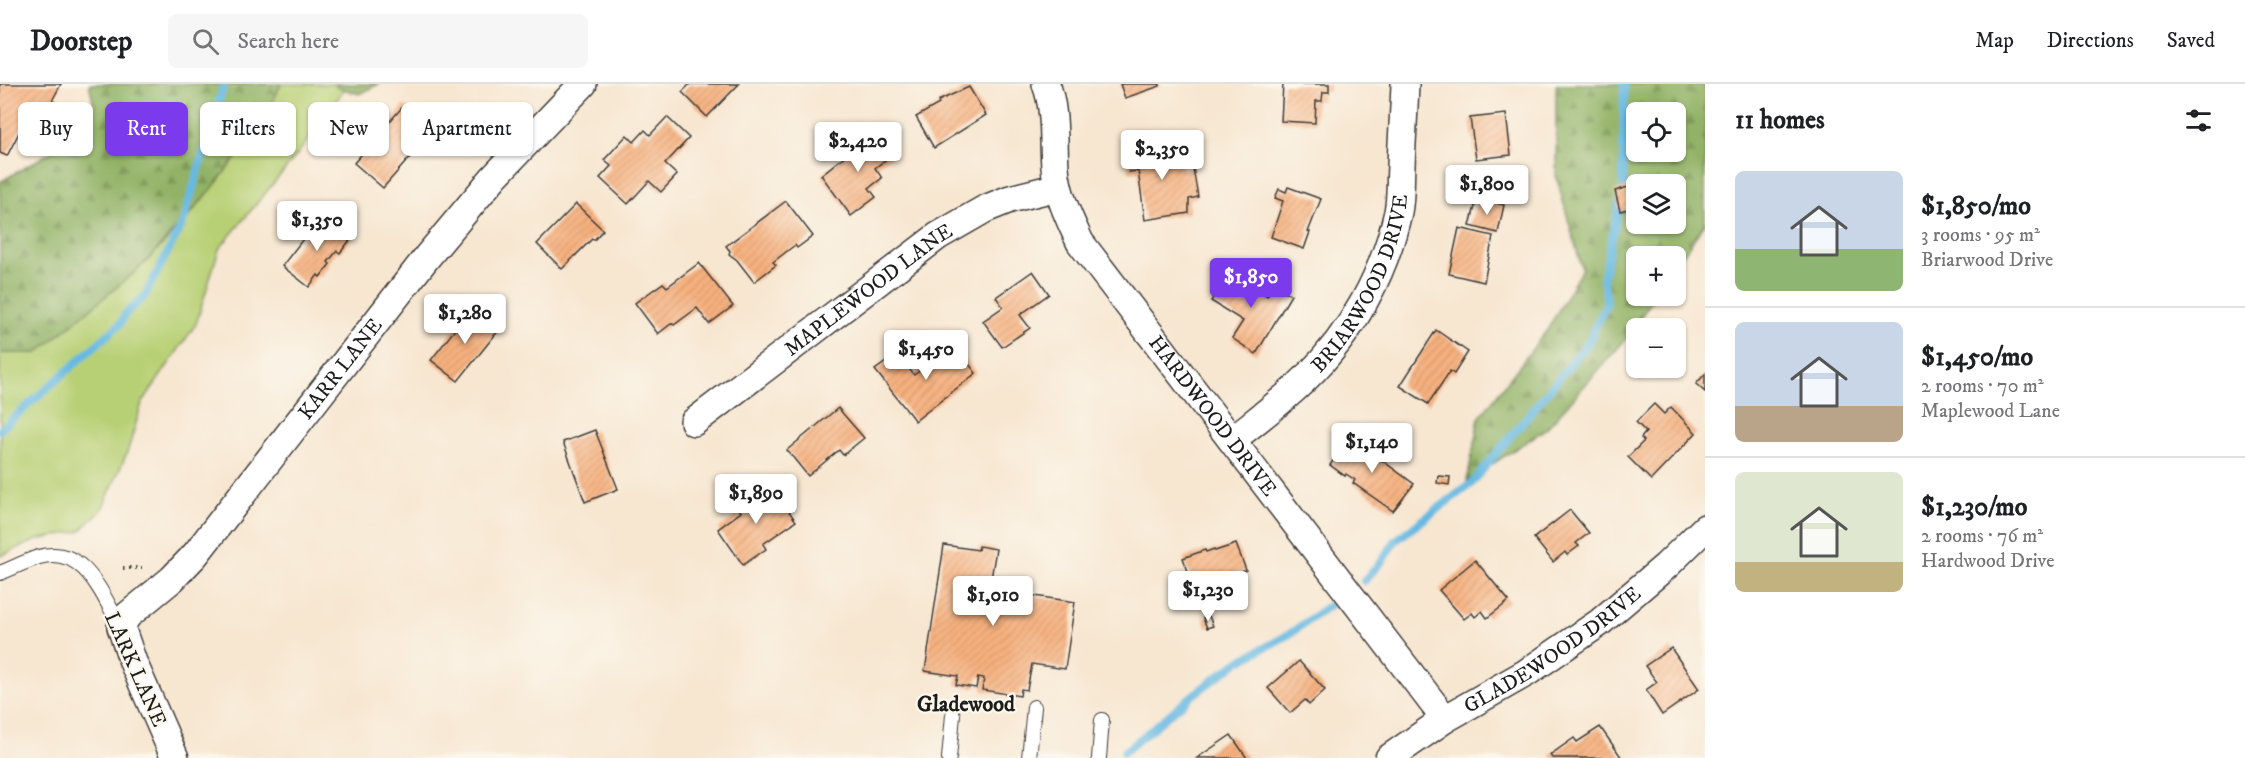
<!DOCTYPE html>
<meta charset="utf-8">
<style>
body{margin:0;font-family:"IM FELL DW Pica",serif;background:#f6f6f6;color:#202124;height:100vh;display:flex;flex-direction:column;font-size:22px;white-space:nowrap}
*{box-sizing:border-box;margin:0}
p{font-size:20px;color:#757577}
.icon{flex:none;width:33px;height:33px;fill:none;stroke:currentColor;stroke-width:2;stroke-linecap:round;stroke-linejoin:round}
.map{position:relative;flex:1;overflow:hidden}
.details{display:flex;flex-direction:column;background:#fff;width:540px}
.details>*{flex:none}
.hud{position:absolute;left:18px;top:18px;width:570px;height:54px;display:flex;gap:12px}
.tools{position:absolute;left:1626px;top:18px;display:grid;gap:12px}
.tools a{display:grid;place-items:center;width:60px;height:60px;border-radius:9px;background:#fff;box-shadow:0 2px 4px #0004;font-size:30px}
.price{position:absolute;translate:-50% -51px;padding:0 14px;border-radius:6px;background:#fff;color:#222;font-size:20px;line-height:39px;filter:drop-shadow(0 2px 3px #0008)}
.price::after{content:'';position:absolute;left:50%;top:36px;width:18px;height:14px;margin-left:-9px;background:inherit;clip-path:polygon(0 0,100% 0,50% 100%)}
.price.current{background:#7c3aed;color:#fff}
ul{padding:0;list-style:none}
li{display:flex;align-items:center;gap:18px;height:150px;padding:0 30px}
li+li{border-top:2px solid #e0e0e0}
li span{display:grid;place-items:center;flex:none;width:168px;height:120px;border-radius:9px;color:#555}
li>.icon{margin-inline-start:auto}
span .icon{width:72px;height:72px;fill:#fffc;stroke-width:1}
li b{font-size:26px}
h2{display:flex;justify-content:space-between;align-items:center;height:72px;padding:0 30px;font-size:26px}
.chip{padding:0 21px;border-radius:9px;background:#fff;box-shadow:0 2px 4px #0004;font-size:21px;line-height:54px}
.chip.current{background:#7c3aed;color:#fff}
header{display:flex;align-items:center;gap:36px;box-sizing:border-box;height:84px;padding:0 30px;background:#fff;border-bottom:2px solid #e0e0e0}
header strong{font-size:28px}
nav{display:flex;gap:33px;margin-inline-start:auto;font-size:21px}
.search{width:420px;height:54px;background:#f6f6f6;display:flex;align-items:center;gap:15px;box-sizing:border-box;padding:0 21px;border-radius:9px;color:#757577;font-size:22px}
main{display:flex;flex:1;min-height:0}
.map>svg:first-child{display:block}
.green{fill:#b8d074;stroke:#6a7648;stroke-width:1.5}
.forest{fill:url(#forest-firs);stroke:#576741;stroke-width:1.5;fill-rule:evenodd}
.lines{fill:none;stroke-linecap:round;stroke-linejoin:round}
.stream{stroke:#66b9e2;stroke-width:8}
.building{fill:url(#building-hatch)}
.service-casing{stroke:#3d3a37;stroke-width:16}
.minor-casing{stroke:#3d3a37;stroke-width:30}
.path{stroke:#3d3a37;stroke-width:4;stroke-dasharray:1.5 4.5;stroke-linecap:butt}
.service{stroke:#fff;stroke-width:14}
.minor{stroke:#fff;stroke-width:27}
.labels{text-anchor:middle;stroke-width:4.5;stroke-linejoin:round;paint-order:stroke}
.street-label{font-size:21px;fill:#1c1c1c;stroke:#fbf7ec}
.neighbourhood-label{font-size:22px;font-weight:bold;fill:#1c1c1c;stroke:#fbf7ec}
</style>
<header>
<strong>Doorstep</strong>
<div class="search"><svg class="icon" aria-label="search" viewBox="0 0 24 24"><circle cx="10" cy="10" r="6"/><path d="M15 15l6 6"/></svg>Search here</div>
<nav><a>Map</a><a>Directions</a><a>Saved</a></nav>
</header>
<main>
<div class="map">
<svg width="1705" height="674" viewBox="0 0 1705 674">
<defs>
<pattern id="forest-firs" width="22" height="20" patternUnits="userSpaceOnUse" patternTransform="scale(1.5)"><rect width="22" height="20" fill="#92b266"/><path d="M5 1l3.5 6h-7zM16 11l3.5 6h-7z" fill="#7d9858"/></pattern>
<pattern id="building-hatch" width="6" height="6" patternUnits="userSpaceOnUse" patternTransform="scale(1.5)"><rect width="6" height="6" fill="#f7b17f"/><path d="M-1 1l2-2M0 6l6-6M5 7l2-2" fill="none" stroke="#d3986d"/></pattern>
</defs>
<rect width="100%" height="100%" fill="#fbf7ec"/>
<filter id="ink" filterUnits="userSpaceOnUse"><feTurbulence type="fractalNoise" baseFrequency=".0167" numOctaves="2"/><feDisplacementMap in="SourceGraphic" scale="12" xChannelSelector="R" yChannelSelector="G"/><feConvolveMatrix kernelMatrix="1 2 1 2 8 2 1 2 1" color-interpolation-filters="sRGB"/></filter>
<filter id="wash" filterUnits="userSpaceOnUse"><feTurbulence type="fractalNoise" baseFrequency=".008" numOctaves="4" result="noise"/><feDisplacementMap in="SourceGraphic" scale="24" xChannelSelector="R" yChannelSelector="G"/><feGaussianBlur stdDeviation="1.35" result="paint"/><feColorMatrix in="noise" values="0 0 0 0 0 0 0 0 0 0 0 0 0 0 0 0 0 1.4 0 .05"/><feComposite in="paint" operator="in"/></filter>
<g filter="url(#wash)">
<rect width="100%" height="100%" fill="#f7e6d0"/>
<!-- green -->
<polygon class="green" points="281,0 348,0 296,72 219,165 196,240 142,319 127,369 101,427 80,447 37,456 0,472 0,269 37,269 141,183 182,141 262,40"/>
<!-- forest -->
<g class="forest">
<polygon points="89,0 281,0 262,40 211,106 141,183 37,269 0,269 0,98 85,48 95,25"/>
<polygon points="335,0 379,0 359,10 336,3"/>
<path d="M1556,0H1705V139L1676,181V172H1636V212H1655L1626,255L1547,344L1467,397L1479,334L1547,246L1582,185L1556,92ZM1636,28H1676V68H1636ZM1636,100H1676V140H1636Z"/>
</g>
<g class="lines">
<!-- stream -->
<g class="stream">
<polyline points="0,346 121,239 125,230 144,213 182,141 224,0"/>
<polyline points="1364,497 1382,477 1395,457 1472,399 1588,259 1607,218 1603,195 1623,102 1624,0"/>
<polyline points="1124,668 1193,611 1236,579 1288,551 1330,521"/>
</g>
</g>
<g id="blocks">
<!-- building -->
<g class="building">
<polygon points="0,0 61,0 52,17 55,18 46,36 43,35 37,46 24,39 7,72 0,69"/>
<polygon points="690,0 739,0 707,33 682,8"/>
<polygon points="1120,0 1160,0 1160,2 1125,14"/>
<polygon points="1283,0 1329,0 1329,8 1323,8 1322,17 1316,17 1315,39 1281,37"/>
<polygon points="969,3 986,31 934,64 916,33 939,20 938,17"/>
<polygon points="404,21 433,47 383,104 354,79"/>
<polygon points="1506,30 1511,71 1476,75 1470,34"/>
<polygon points="667,33 689,54 665,80 677,91 661,108 649,97 628,120 600,94 611,82 604,76 627,51 634,58 645,46 650,51"/>
<polygon points="877,46 894,69 875,84 882,94 869,104 876,113 851,132 821,91"/>
<polygon points="1152,56 1154,72 1180,68 1183,86 1193,84 1198,113 1189,115 1189,129 1145,136 1138,87 1129,88 1125,61"/>
<polygon points="1288,103 1321,115 1308,148 1310,148 1304,165 1271,153 1283,117 1275,114 1279,105 1286,108"/>
<polygon points="1628,103 1632,124 1620,127 1615,107"/>
<polygon points="1477,114 1504,121 1498,149 1470,142"/>
<polygon points="786,117 813,152 797,164 795,161 773,178 776,181 754,198 737,176 729,170 730,167 726,162"/>
<polygon points="576,120 603,146 594,156 592,155 562,185 537,160"/>
<polygon points="332,133 354,151 340,169 337,167 328,178 330,180 320,193 318,191 309,203 282,182 310,146 317,152"/>
<polygon points="1459,144 1493,152 1484,198 1449,190"/>
<polygon points="699,179 733,222 709,240 697,224 674,241 672,239 658,250 635,219 663,199 667,203"/>
<polygon points="1033,187 1049,210 1020,231 1030,244 1002,263 983,237 1003,223 996,213"/>
<polygon points="1230,187 1267,212 1274,201 1291,211 1256,270 1232,254 1243,237 1211,217"/>
<polygon points="471,225 498,247 458,297 431,276"/>
<polygon points="1436,246 1468,268 1454,290 1450,287 1428,320 1400,302"/>
<polygon points="954,261 976,289 915,337 875,286 897,270 914,291"/>
<polygon points="1636,280 1636,284 1648,285 1642,292 1633,283"/>
<polygon points="1705,290 1705,308 1696,300"/>
<polygon points="1654,320 1664,330 1671,323 1696,349 1651,396 1628,373 1644,357 1641,354 1646,348 1636,338"/>
<polygon points="838,324 864,354 843,371 839,366 808,392 787,366"/>
<polygon points="595,346 618,405 585,418 563,358"/>
<polygon points="1350,353 1414,400 1393,427 1353,399 1355,396 1346,390 1345,392 1330,381"/>
<polygon points="1438,392 1450,393 1449,401 1437,399"/>
<polygon points="771,403 796,437 763,460 766,465 743,481 718,445 741,428 739,425"/>
<polygon points="1570,426 1589,449 1576,459 1579,462 1567,471 1565,468 1553,478 1534,454"/>
<polygon points="1236,460 1246,486 1225,494 1231,511 1201,522 1183,474 1205,466 1206,468 1214,465 1215,467"/>
<polygon points="944,461 978,466 979,462 996,465 988,513 997,514 999,498 1008,499 1005,513 1013,514 1014,509 1075,518 1065,585 1032,580 1027,606 1021,605 1020,612 982,606 984,594 978,593 976,604 956,601 958,592 925,587"/>
<polygon points="1475,476 1509,517 1487,534 1482,527 1475,533 1472,529 1464,535 1439,506"/>
<polygon points="1209,532 1213,542 1207,544 1203,534"/>
<polygon points="1671,564 1699,605 1662,631 1646,606 1657,598 1645,582"/>
<polygon points="1299,577 1325,606 1309,621 1305,616 1290,629 1268,604"/>
<polygon points="1600,643 1622,674 1552,674 1550,671 1574,654 1577,658"/>
<polygon points="1231,651 1247,674 1197,674"/>
</g>
</g>
</g>
<g filter="url(#ink)">
<use href="#blocks" fill-opacity="0" stroke="#3d3a37" stroke-width="1.5"/>
<g class="lines">
<!-- service casing -->
<g class="service-casing">
<g id="service">
<path d="M0,489C13,484 26,477 39,473C85,460 102,512 121,543"/>
<polyline points="949,674 953,631"/>
<polyline points="1029,674 1034,623"/>
<polyline points="1099,674 1102,636"/>
</g>
</g>
<!-- minor casing -->
<g class="minor-casing">
<g id="minor">
<path id="s1" d="M1046,0C1056,27 1053,55 1055,83C1057,110 1069,134 1080,158L1445,635"/>
<path id="s2" d="M694,338L938,152L985,125L1010,115L1058,103"/>
<path id="s3" d="M1232,356C1257,336 1283,317 1306,294C1352,249 1384,191 1398,128C1401,114 1400,97 1401,82C1402,55 1404,28 1405,0"/>
<path id="s4" d="M175,674L133,578L121,543L127,532L172,495L195,471L427,173L494,93L583,0"/>
<path id="s5" d="M1389,674L1445,635L1526,589L1599,539L1666,482L1705,444"/>
</g>
</g>
<!-- path -->
<polyline class="path" points="123,484 142,484"/>
<!-- service -->
<use href="#service" class="service"/>
<!-- minor -->
<use href="#minor" class="minor"/>
</g>
</g>
<g class="labels">
<!-- street labels -->
<g class="street-label">
<text dy="7" stroke="none"><textPath href="#s3" startOffset="208">BRIARWOOD DRIVE</textPath></text>
<text dy="7" stroke="none"><textPath href="#s2" startOffset="219">MAPLEWOOD LANE</textPath></text>
<text dy="7" stroke="none"><textPath href="#s4" startOffset="482">KARR LANE</textPath></text>
<text dy="7" stroke="none"><textPath href="#s1" startOffset="382">HARDWOOD DRIVE</textPath></text>
<text dy="7" stroke="none"><textPath href="#s5" startOffset="196">GLADEWOOD DRIVE</textPath></text>
<text transform="translate(136 585) rotate(66)" y="7">LARK LANE</text>
</g>
<!-- neighbourhood labels -->
<g class="neighbourhood-label">
<text x="966" y="627">Gladewood</text>
</g>
</g>
</svg>
<div class="tools">
<a><svg class="icon" aria-label="locate" viewBox="0 0 24 24"><circle cx="12" cy="12" r="6"/><path d="M12 2v4M12 18v4M2 12h4M18 12h4"/></svg></a>
<a><svg class="icon" aria-label="layers" viewBox="0 0 24 24"><path d="M12 4l9 5-9 5-9-5zM3 14l9 5 9-5"/></svg></a>
<a>+</a>
<a>−</a>
</div>
<b class="price" style="left:858px;top:89px">$2,420</b>
<b class="price" style="left:1162px;top:97px">$2,350</b>
<b class="price" style="left:1487px;top:132px">$1,800</b>
<b class="price" style="left:317px;top:168px">$1,350</b>
<b class="price current" style="left:1251px;top:225px">$1,850</b>
<b class="price" style="left:465px;top:261px">$1,280</b>
<b class="price" style="left:926px;top:297px">$1,450</b>
<b class="price" style="left:1372px;top:390px">$1,140</b>
<b class="price" style="left:756px;top:441px">$1,890</b>
<b class="price" style="left:1208px;top:538px">$1,230</b>
<b class="price" style="left:993px;top:543px">$1,010</b>
<div class="hud">
<a class="chip">Buy</a>
<a class="chip current">Rent</a>
<a class="chip">Filters</a>
<a class="chip">New</a>
<a class="chip">Apartment</a>
</div>
</div>
<section class="details">
<h2>11 homes<svg class="icon" aria-label="filters" viewBox="0 0 24 24"><path d="M4 7h16M4 17h16"/><circle cx="9" cy="7" r="2"/><circle cx="15" cy="17" r="2"/></svg></h2>
<ul>
<li><span style="background:linear-gradient(#c9d6e8 65%,#8fb573 0)"><svg class="icon" aria-label="home" viewBox="0 0 24 24"><path d="M3 11l9-7 9 7M6 9v11h12V9"/></svg></span><div><b>$1,850/mo</b><p>3 rooms · 95 m²</p><p>Briarwood Drive</p></div></li>
<li><span style="background:linear-gradient(#c9d6e8 70%,#b9a48a 0)"><svg class="icon" aria-label="home" viewBox="0 0 24 24"><path d="M3 11l9-7 9 7M6 9v11h12V9"/></svg></span><div><b>$1,450/mo</b><p>2 rooms · 70 m²</p><p>Maplewood Lane</p></div></li>
<li><span style="background:linear-gradient(#dfe7d0 75%,#c2b280 0)"><svg class="icon" aria-label="home" viewBox="0 0 24 24"><path d="M3 11l9-7 9 7M6 9v11h12V9"/></svg></span><div><b>$1,230/mo</b><p>2 rooms · 76 m²</p><p>Hardwood Drive</p></div></li>
</ul>
</section>
</main>
